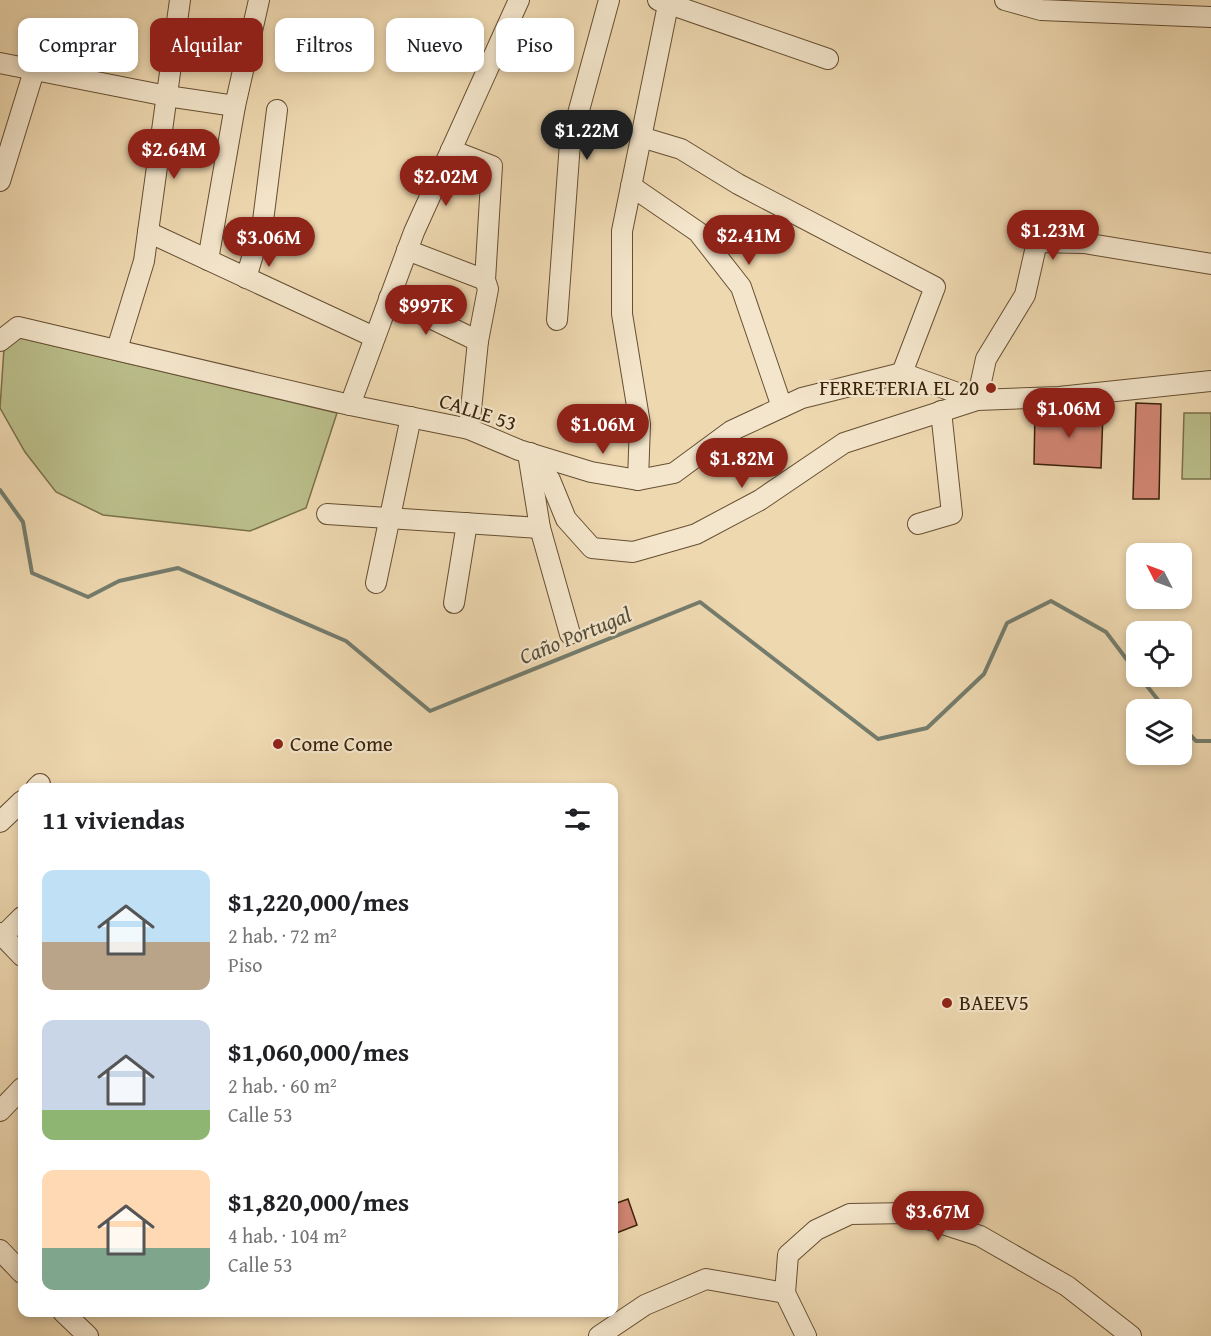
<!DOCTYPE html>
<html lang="es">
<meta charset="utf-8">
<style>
body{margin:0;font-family:"Gentium Book Plus",serif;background:#f2f2f2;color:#202124;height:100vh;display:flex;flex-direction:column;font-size:22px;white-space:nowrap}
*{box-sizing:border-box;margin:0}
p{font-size:20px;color:#757577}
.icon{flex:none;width:33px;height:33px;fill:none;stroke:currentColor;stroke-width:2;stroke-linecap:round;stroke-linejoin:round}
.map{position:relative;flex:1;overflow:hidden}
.details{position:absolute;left:18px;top:783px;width:600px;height:534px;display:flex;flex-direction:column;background:#fff;border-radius:12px;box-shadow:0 3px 9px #0003}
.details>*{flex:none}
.top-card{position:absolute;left:18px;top:18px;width:600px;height:54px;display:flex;gap:12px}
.needle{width:39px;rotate:312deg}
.controls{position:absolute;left:1126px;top:543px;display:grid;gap:12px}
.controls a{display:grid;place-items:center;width:66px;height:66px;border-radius:12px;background:#fff;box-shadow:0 3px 9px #0003;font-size:30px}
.price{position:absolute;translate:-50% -51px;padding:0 14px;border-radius:21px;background:#8f2418;color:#fff;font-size:20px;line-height:39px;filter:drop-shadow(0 2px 3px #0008)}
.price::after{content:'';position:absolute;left:50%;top:36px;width:18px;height:14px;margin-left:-9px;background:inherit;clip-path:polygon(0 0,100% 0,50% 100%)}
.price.on{background:#222;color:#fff}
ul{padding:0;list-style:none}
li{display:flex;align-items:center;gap:18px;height:150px;padding:0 24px}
li span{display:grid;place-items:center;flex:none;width:168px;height:120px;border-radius:12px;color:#555}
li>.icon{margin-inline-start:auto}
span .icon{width:72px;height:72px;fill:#fffc;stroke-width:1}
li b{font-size:26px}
h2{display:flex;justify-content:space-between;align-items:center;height:72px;padding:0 24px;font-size:26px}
.tag{padding:0 21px;border-radius:12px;background:#fff;box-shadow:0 3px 9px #0003;font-size:21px;line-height:54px}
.tag.on{background:#8f2418;color:#fff}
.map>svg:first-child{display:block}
.green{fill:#babe8a;stroke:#7a7049;stroke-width:1.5}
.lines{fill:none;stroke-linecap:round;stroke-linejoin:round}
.stream{stroke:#747c6d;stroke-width:4}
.building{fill:#d18573;stroke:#392108;stroke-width:1.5}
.minor-casing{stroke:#664f32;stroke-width:22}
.minor{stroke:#f4e6cc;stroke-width:20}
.poi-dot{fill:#8f2418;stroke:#f4e6cc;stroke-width:2}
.labels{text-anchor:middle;stroke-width:4.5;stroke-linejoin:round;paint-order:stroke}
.poi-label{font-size:21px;fill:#392108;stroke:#f4e6cc;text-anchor:start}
.street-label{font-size:21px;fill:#392108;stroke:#f4e6cc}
.water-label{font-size:22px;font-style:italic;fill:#564f3b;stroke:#f4e6cc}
</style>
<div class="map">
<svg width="1211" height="1336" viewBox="0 0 1211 1336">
<rect width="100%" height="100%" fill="#eed8b0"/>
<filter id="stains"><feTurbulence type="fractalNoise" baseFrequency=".00333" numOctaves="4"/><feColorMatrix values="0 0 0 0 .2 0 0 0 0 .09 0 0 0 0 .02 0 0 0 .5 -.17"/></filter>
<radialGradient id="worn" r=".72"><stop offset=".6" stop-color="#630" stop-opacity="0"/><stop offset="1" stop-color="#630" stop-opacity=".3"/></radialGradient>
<!-- green -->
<g class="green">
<polygon points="17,337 337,413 306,508 250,531 103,515 56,492 25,452 0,408 4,348"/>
<polygon points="1184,413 1211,413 1211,479 1182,479"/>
</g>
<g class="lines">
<!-- stream -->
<g class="stream">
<polyline points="0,490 23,522 32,573 88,597 119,581 178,568 346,641 430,711 700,602 878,739 927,728 984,674 1007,623 1051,601 1106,632 1137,673"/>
<polyline points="1139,676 1166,710"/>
<polyline points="1182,726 1196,741 1211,741"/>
</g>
</g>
<!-- building -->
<g class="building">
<polygon points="1136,403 1161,404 1159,499 1133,499"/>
<polygon points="1035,412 1103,413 1101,468 1034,464"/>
<polygon points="628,1199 637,1225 614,1234 614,1204"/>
</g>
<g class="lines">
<!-- minor casing -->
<g class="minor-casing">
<g id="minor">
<polyline points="658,0 828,59"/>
<polyline points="1005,0 1041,10 1211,17"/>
<polyline points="0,63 167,96 235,106"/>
<polyline points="641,137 681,149 738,184 935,287 902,373"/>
<polyline points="451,150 492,166 485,280 488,289 478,341 469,429"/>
<polyline points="0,181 34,71"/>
<polyline points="631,186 698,232 741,287 782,407"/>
<polyline points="148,232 374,337"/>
<polyline points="407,250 485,280"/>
<polyline points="208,260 235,106 259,0"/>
<polyline points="246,278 263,221 277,110"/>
<polyline points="389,298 478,341"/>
<polyline points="557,320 570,143 609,0"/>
<polyline points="0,341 18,327 350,405 469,429 519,450 591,472 638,480 674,473 731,431 802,398 902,373 977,400 1059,397 1211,381"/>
<polyline points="117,349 144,261 180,0"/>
<polyline points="350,405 414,232 519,0"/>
<polyline points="528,453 540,528 570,634"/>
<polyline points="530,453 550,480 566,519 592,548 633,552 696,534 760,500 844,443 977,400 986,359 1025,295 1037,242 1084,243 1211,264"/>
<polyline points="638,480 640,424 622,314 622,231 668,5"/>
<polyline points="327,514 540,528"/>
<polyline points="918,524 952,514 941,411"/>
<polyline points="376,583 411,417"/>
<polyline points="454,603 467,523"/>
<polyline points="36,788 40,784"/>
<polyline points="0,822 22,801"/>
<polyline points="0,933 22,956"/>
<polyline points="3,936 22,917"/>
<polyline points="0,1111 22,1088"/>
<polyline points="0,1250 22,1273"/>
<polyline points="63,1312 88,1336"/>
<polyline points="599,1336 645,1305 706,1279 785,1293"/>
<polyline points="806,1336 785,1293 788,1255 816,1230 850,1214 909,1213 980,1236 1067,1286 1131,1336"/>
</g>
</g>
<!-- minor -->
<use href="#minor" class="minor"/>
</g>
<!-- markers -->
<g class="poi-dot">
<circle cx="991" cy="388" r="6"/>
<circle cx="278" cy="744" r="6"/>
<circle cx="947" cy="1003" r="6"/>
</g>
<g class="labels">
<!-- poi labels -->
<g class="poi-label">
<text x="979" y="395" text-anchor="end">FERRETERIA EL 20</text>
<text x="290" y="751">Come Come</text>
<text x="959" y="1010">BAEEV5</text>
</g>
<!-- street labels -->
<g class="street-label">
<text transform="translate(478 412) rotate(18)" y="7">CALLE 53</text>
</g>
<!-- water labels -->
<g class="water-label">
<text transform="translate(575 635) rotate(-22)" y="8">Caño Portugal</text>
</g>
</g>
<rect width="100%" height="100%" filter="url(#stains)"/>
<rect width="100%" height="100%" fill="url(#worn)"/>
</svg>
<div class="controls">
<a><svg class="needle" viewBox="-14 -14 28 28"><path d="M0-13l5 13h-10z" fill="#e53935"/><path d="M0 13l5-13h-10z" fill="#757577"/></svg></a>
<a><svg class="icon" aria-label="locate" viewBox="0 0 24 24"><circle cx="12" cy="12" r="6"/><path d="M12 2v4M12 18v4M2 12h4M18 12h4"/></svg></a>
<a><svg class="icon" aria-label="layers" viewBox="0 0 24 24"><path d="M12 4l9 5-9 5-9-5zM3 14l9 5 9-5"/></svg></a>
</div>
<b class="price on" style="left:587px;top:161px">$1.22M</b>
<b class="price" style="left:174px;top:180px">$2.64M</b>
<b class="price" style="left:446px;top:207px">$2.02M</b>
<b class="price" style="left:1053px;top:261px">$1.23M</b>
<b class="price" style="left:749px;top:266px">$2.41M</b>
<b class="price" style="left:269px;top:268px">$3.06M</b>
<b class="price" style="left:426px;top:336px">$997K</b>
<b class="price" style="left:1069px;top:439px">$1.06M</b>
<b class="price" style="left:603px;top:455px">$1.06M</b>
<b class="price" style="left:742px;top:489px">$1.82M</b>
<b class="price" style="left:938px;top:1242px">$3.67M</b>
<div class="top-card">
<a class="tag">Comprar</a>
<a class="tag on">Alquilar</a>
<a class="tag">Filtros</a>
<a class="tag">Nuevo</a>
<a class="tag">Piso</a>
</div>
<section class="details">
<h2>11 viviendas<svg class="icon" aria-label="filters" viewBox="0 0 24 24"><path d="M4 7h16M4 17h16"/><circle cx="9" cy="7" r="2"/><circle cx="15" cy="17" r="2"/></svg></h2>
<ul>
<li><span style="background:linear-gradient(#bfe0f5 60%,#b9a48a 0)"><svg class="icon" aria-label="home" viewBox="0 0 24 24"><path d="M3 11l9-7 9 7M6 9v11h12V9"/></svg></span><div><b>$1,220,000/mes</b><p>2 hab. · 72 m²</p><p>Piso</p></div></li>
<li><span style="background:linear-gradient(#c9d6e8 75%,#8fb573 0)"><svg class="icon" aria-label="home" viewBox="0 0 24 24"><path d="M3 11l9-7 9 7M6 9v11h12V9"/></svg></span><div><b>$1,060,000/mes</b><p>2 hab. · 60 m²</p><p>Calle 53</p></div></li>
<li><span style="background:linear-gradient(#ffd9b3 65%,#7fa58c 0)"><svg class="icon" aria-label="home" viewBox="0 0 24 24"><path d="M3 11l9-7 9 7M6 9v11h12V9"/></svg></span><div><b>$1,820,000/mes</b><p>4 hab. · 104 m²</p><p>Calle 53</p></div></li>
</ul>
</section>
</div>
